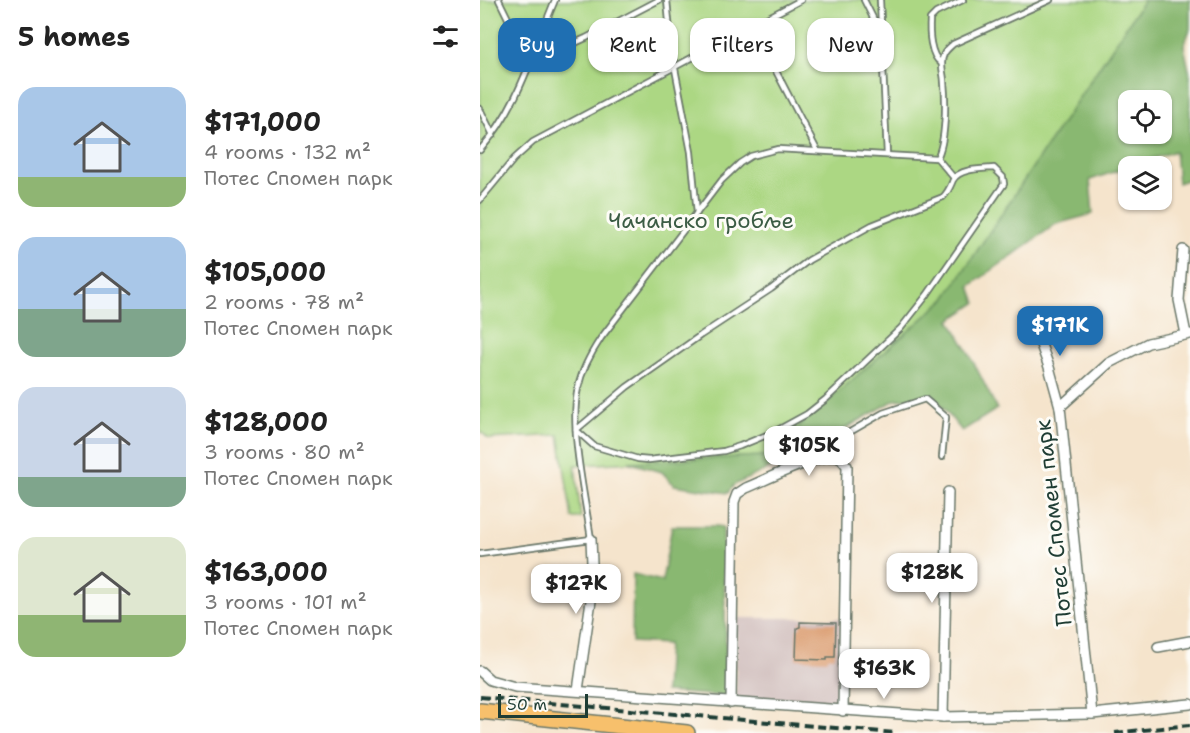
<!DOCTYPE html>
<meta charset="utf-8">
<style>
body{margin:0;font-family:"Shantell Sans",sans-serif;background:#f2f2f2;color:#222;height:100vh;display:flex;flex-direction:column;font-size:22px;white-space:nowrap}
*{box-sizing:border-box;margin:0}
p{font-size:20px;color:#767676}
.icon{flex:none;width:33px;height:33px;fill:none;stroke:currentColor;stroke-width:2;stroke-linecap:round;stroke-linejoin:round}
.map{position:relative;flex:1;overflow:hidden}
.drawer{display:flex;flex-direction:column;background:#fff;width:480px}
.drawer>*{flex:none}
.guide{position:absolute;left:18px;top:18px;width:570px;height:54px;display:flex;gap:12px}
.buttons{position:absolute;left:638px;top:90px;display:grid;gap:12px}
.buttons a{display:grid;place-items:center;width:54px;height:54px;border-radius:12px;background:#fff;box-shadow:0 2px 4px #0004;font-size:30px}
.scale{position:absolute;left:18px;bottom:15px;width:90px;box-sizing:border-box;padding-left:6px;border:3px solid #1f3d34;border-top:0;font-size:16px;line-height:21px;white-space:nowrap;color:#1f3d34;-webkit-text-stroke:4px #fdfcf7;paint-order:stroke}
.price{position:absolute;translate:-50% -51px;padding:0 14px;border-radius:12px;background:#fff;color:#222;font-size:20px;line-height:39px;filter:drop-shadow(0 2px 3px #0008)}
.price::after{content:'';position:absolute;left:50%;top:36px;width:18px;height:14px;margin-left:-9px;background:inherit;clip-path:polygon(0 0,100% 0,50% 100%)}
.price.current{background:#1f6fb2;color:#fff}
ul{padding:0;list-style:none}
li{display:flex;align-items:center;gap:18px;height:150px;padding:0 18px}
li span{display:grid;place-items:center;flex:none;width:168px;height:120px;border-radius:18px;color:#555}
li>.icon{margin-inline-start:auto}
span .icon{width:72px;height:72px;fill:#fffc;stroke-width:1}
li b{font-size:26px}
h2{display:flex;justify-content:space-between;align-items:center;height:72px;padding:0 18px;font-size:26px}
.pill{padding:0 21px;border-radius:18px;background:#fff;box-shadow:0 2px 4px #0004;font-size:21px;line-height:54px}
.pill.current{background:#1f6fb2;color:#fff}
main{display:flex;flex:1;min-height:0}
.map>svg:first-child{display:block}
.industrial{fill:#d1bfbe}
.green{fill:#acd783;stroke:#668a5c;stroke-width:1.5}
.forest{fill:#89b871;stroke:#547a52;stroke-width:1.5;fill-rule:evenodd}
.building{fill:#db9e72}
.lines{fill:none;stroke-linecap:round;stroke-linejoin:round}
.lane-casing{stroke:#6a7769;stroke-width:8}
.street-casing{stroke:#6a7769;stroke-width:12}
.primary-casing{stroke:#6a7769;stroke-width:18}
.lane{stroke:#fff;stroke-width:4.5}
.street{stroke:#fff;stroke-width:9}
.primary{stroke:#f7c06c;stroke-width:15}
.rail{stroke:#1f3d34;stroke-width:4;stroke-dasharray:9 4.5;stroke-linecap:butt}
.labels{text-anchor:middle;stroke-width:6;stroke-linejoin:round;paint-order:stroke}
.park-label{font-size:22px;fill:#3b5c44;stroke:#fdfcf7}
.street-label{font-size:22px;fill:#1f3d34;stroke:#fdfcf7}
</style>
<main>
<section class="drawer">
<h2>5 homes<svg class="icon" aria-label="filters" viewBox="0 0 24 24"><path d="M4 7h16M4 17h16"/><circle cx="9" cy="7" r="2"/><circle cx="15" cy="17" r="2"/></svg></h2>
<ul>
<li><span style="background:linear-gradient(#a9c7e8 75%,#8fb573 0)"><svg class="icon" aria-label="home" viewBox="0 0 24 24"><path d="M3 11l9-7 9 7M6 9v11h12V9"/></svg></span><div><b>$171,000</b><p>4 rooms · 132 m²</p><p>Потес Спомен парк</p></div></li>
<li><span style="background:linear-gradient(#a9c7e8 60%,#7fa58c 0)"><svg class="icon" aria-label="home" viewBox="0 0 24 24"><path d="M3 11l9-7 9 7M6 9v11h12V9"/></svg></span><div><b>$105,000</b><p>2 rooms · 78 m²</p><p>Потес Спомен парк</p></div></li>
<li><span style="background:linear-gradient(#c9d6e8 75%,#7fa58c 0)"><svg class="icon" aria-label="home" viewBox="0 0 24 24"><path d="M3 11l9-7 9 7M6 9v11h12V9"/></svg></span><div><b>$128,000</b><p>3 rooms · 80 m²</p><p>Потес Спомен парк</p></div></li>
<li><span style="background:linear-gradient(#dfe7d0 65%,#8fb573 0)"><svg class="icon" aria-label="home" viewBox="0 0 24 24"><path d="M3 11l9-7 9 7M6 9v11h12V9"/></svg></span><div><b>$163,000</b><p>3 rooms · 101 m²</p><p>Потес Спомен парк</p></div></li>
</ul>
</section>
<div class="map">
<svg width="710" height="733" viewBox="0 0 710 733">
<rect width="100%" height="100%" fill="#fdfcf7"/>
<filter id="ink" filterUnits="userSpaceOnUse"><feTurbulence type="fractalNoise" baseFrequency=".0167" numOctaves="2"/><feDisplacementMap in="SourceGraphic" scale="12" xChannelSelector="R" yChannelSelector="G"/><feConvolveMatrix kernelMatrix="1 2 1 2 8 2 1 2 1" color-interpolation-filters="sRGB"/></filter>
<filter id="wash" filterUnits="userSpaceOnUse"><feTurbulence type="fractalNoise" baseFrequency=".008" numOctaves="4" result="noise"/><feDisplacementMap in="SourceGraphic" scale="24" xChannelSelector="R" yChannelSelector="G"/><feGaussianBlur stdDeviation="1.35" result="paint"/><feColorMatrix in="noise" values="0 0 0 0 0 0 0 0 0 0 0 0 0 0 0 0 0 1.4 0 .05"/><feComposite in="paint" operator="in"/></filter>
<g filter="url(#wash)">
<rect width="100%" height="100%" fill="#f5e4cc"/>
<!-- industrial -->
<polygon class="industrial" points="256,618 360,618 359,696 353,704 256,699"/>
<!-- green -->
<polygon class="green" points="0,0 664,0 465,299 285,456 95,465 101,518 92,518 79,435 9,439 0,431"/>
<!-- forest -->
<g class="forest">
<path d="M664,0H710V29L704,46L710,75V179L698,183L695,151L610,180L613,214L576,224L490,286L496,303L470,320L488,351L517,409L482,431L454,397L415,400L328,450L254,485L248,493L194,485L182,472L147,462L285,456L465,299ZM648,100H681V134H648Z"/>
<polygon points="192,526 236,526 243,527 247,696 185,692 188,644 152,642 153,574 182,581"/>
</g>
<g id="blocks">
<!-- building -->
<polygon class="building" points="320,622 356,623 355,657 347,657 347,660 316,659 317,628 320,627"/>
</g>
</g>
<g filter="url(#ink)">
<use href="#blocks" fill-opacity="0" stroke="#6a7769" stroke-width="1.5"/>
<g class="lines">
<!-- lane casing -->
<g class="lane-casing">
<g id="lane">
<polyline points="19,0 50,63 106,38 179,0"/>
<polyline points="187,0 192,53 211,152 217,213"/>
<polyline points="384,0 400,32"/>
<polyline points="400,0 407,155"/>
<polyline points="272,25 337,150"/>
<path d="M461,63C450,55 449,33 450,19L456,13L483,0"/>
<polyline points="0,109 13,135"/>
<path d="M0,150C38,108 53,52 75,0"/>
<path d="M457,158C466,141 466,102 464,82C464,73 459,63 464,54C466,50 470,47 473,44L570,0"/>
<path d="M514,168L523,177L524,184L447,295L421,328L346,399L327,414L294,432L260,446L244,451L169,460L158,459L114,446L96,430L147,387L221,335L291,289L329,260L392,225L463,197C469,191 470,187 473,180C480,168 502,169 514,168Z"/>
<polyline points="0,200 34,159 53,142 321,0"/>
<polyline points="347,456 363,436 403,413 445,399 466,417 462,457"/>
<path d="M0,554L111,539C105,497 89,427 98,388C102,369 111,353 121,338L242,180L260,163L271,156L298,149L457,158L474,178"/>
</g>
</g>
<!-- street casing -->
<g class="street-casing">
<g id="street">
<polyline points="703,250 699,300 706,334"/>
<polyline points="551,317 569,367 580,407"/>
<polyline points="678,647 710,641"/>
<polyline points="0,671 10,680 35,687 463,717 612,714 710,704"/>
<polyline points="98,690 113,587 111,539"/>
<path d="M251,703L254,502L257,494L266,488C286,480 340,452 360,457L367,466L363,711"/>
<polyline points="612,714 580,407 629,363 668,343 710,334"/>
<polyline points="463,717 468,492"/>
</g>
</g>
<!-- primary casing -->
<g class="primary-casing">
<polyline id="primary" points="0,711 207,733"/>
</g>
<!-- lane -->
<use href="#lane" class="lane"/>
<!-- street -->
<use href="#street" class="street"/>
<!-- primary -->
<use href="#primary" class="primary"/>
<!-- rail -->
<g class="rail">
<polyline points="0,697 414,733"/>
<polyline points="635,733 710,725"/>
</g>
</g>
</g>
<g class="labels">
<!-- park labels -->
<g class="park-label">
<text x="221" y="228">Чачанско гробље</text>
</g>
<!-- street labels -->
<g class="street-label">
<text transform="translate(573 523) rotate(-96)" y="8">Потес Спомен парк</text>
</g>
</g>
</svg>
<div class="buttons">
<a><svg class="icon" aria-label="locate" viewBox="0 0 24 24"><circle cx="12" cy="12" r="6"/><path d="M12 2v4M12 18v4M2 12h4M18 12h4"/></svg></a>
<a><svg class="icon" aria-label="layers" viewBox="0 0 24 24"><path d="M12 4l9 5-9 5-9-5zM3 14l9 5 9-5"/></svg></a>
</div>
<div class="scale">50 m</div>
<b class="price current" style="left:580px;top:357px">$171K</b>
<b class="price" style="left:329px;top:477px">$105K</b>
<b class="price" style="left:452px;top:604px">$128K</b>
<b class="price" style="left:96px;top:615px">$127K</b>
<b class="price" style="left:404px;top:700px">$163K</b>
<div class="guide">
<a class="pill current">Buy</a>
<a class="pill">Rent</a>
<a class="pill">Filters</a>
<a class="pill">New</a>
</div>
</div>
</main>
